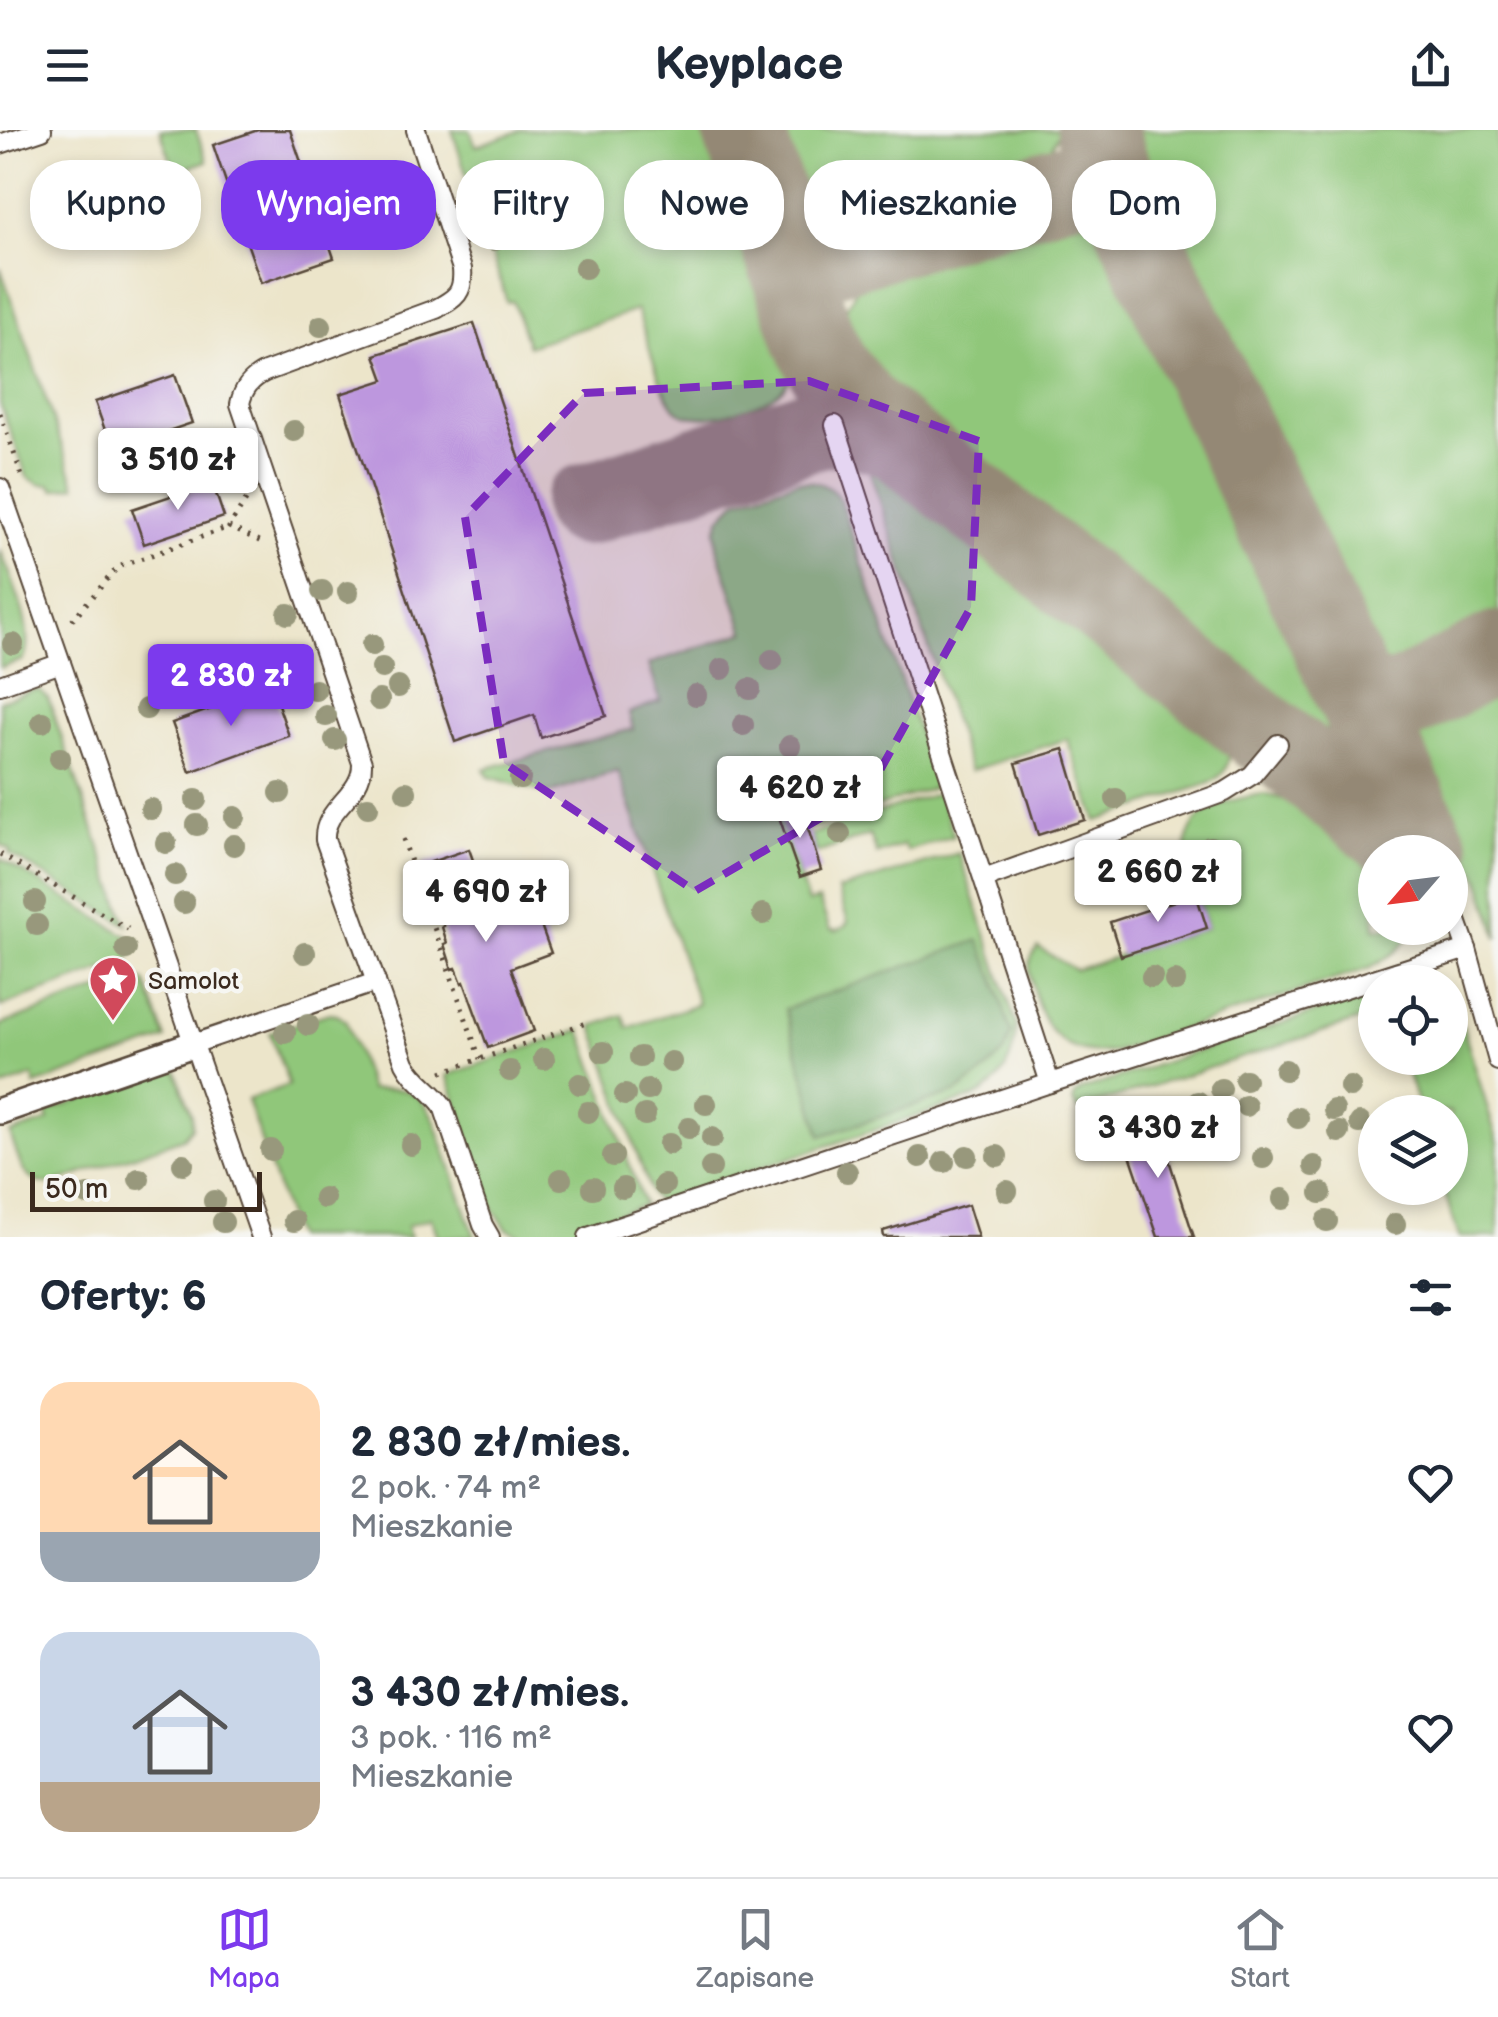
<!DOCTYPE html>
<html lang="pl">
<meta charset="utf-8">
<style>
body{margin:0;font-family:"Balsamiq Sans",sans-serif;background:#f6f6f7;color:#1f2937;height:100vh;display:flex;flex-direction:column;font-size:38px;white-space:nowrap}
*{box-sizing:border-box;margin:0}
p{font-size:32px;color:#747a83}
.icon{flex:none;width:55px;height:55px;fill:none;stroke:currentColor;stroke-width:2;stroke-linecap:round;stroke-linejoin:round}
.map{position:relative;height:1107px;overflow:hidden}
.side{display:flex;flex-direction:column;background:#fff;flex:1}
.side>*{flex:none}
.banner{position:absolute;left:30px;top:30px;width:1440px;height:90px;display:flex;gap:20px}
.needle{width:65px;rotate:242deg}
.tools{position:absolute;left:1358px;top:705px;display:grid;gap:20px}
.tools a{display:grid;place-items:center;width:110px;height:110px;border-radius:50%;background:#fff;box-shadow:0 5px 15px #0003;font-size:50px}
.scale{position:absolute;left:30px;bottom:25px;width:232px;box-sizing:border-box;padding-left:10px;border:5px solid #3b2a1e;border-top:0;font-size:28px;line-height:35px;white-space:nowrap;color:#3b2a1e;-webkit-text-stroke:8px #f6f6f2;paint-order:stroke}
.price{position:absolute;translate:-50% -85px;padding:0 22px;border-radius:10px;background:#fff;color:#222;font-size:32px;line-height:65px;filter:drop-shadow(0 2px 5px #0008)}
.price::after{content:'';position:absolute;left:50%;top:60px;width:30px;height:22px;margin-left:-15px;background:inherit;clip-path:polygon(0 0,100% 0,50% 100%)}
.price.on{background:#7c3aed;color:#fff}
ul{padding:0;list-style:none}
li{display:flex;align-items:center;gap:30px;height:250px;padding:0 40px}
li span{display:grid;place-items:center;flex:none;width:280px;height:200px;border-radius:30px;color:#555}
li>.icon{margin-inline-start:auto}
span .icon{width:120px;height:120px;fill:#fffc;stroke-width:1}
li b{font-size:42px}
h2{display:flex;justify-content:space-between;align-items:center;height:120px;padding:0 40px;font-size:42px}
.pill{padding:0 35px;border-radius:40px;background:#fff;box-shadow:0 5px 15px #0003;font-size:35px;line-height:90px}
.pill.on{background:#7c3aed;color:#fff}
header{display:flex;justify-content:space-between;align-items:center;height:130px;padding:0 40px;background:#fff;font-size:45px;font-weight:800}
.tab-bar{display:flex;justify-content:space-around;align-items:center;height:140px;border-top:2px solid #e0e1e3;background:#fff;font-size:28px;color:#747a83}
.tab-bar a{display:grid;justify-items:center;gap:5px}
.tab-bar .on{color:#7c3aed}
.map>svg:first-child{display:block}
.green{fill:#90c77a;stroke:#66784c;stroke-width:2.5}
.forest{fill:#74ac6a;stroke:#586b44;stroke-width:2.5}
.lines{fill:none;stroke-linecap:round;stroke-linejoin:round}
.taxiway{stroke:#948874;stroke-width:82}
.building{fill:#bd97de}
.service-casing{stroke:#564638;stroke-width:22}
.pedestrian-casing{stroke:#564638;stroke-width:30}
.path{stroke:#564638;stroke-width:5;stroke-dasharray:2.5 8;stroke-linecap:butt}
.service{stroke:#fff;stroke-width:18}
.pedestrian{stroke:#fff;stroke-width:25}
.tree{fill:#98987b}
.marked{fill:#7b2cbf;fill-opacity:0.2;stroke:#7b2cbf;stroke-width:8;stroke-dasharray:20 12;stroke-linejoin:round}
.labels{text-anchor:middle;stroke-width:9;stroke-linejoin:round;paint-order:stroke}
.poi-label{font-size:25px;fill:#3b2a1e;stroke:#f6f6f2;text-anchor:start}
</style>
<header><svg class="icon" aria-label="menu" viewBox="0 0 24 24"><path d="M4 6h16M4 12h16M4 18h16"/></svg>Keyplace<svg class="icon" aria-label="share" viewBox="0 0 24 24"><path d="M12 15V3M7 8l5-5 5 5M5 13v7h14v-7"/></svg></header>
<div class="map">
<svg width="1498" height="1107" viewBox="0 0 1498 1107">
<rect width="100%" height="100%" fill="#f6f6f2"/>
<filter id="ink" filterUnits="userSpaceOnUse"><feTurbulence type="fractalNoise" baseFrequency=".01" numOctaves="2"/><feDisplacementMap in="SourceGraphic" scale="20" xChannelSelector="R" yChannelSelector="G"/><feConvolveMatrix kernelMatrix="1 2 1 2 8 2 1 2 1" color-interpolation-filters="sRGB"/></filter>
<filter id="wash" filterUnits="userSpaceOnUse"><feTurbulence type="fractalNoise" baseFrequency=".0048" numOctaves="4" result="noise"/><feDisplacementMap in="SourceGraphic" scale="40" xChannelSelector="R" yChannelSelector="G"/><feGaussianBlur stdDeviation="2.25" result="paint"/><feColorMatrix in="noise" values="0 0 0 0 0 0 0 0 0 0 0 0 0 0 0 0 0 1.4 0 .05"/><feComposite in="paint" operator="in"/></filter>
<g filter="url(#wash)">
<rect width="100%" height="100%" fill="#ece5ca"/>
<!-- green -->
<g class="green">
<polygon points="160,0 196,0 207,31 175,42"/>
<path d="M452,0H470L476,16L522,0H715L793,229C791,239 790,250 783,258C768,275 699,297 679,282C660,266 646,204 637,180L528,216L513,171L507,172Z"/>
<polygon points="776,0 1060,0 1041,39 847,103 804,82"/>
<polygon points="1127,0 1498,0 1498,490 1379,554 1136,27"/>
<polygon points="1059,81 1108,102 1338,581 1320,612 877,255 849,216 839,192 862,148"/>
<polygon points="0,137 76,356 54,360 51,355 39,354 27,347 0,274"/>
<path d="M863,321H868L1223,604C1232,626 1232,641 1210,653L1097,691L1067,609L970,641Z"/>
<path d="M798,351C816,351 829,354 840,369L937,657L809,699L801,676L779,683L808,773L819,770L830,799L836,801L843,798L848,792L838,760L959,723L1016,894C1015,925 1004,953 975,967L657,1072L651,1064L593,896L623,885L628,898L698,874L618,641L548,664L489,647L484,639L633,599L629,583L660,571L649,534L745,502L717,417L716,400L721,387L737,370Z"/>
<path d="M0,419C10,446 38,504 23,530L0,538Z"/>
<polygon points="1498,554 1498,808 1482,755 1408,601"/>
<polygon points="33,560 40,560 48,568 127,795 9,724 10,720 0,714 0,571"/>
<polygon points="939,663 954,706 907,721 904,715 877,724 870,705 817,723 811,704"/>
<path d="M1265,664L1286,670L1298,665L1375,727V798H1412C1406,818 1387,828 1370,838L1113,922C1067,927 1045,905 1034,862C1029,844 1025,832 1038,817L1075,840L1207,798C1201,776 1191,754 1187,731C1179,682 1226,669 1265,664Z"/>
<path d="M0,728L131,808C134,818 134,825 126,832L0,877Z"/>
<polygon points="133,848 145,851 166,909 35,955 33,946 0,958 0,895"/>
<polygon points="1375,862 1375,885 1077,980 1073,971 1076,964 1082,960"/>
<polygon points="1450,880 1463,897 1498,1013 1498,1107 1459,1107 1443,1058 1450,1058 1450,982 1420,982 1403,928 1450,928"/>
<path d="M329,883L336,884L346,891L370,960C404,957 420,958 435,992L475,1107H438L431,1088L407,1096L410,1107H294L247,970L289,955L270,903Z"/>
<polygon points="581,900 644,1075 553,1107 524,1107 507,1099 493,1079 447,945"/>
<path d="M175,937L192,986V997L183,1008L52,1054C21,1056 19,1028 10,1004L49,991L46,982Z"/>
</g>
<!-- forest -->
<polygon class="forest" points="979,810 994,846 1011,903 1005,922 982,944 957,962 821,1006 785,879"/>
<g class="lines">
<!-- taxiway -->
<g class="taxiway">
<polyline points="743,0 814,208 828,237 863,282 1413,722"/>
<polyline points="1097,0 1110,41 1430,722"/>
<polyline points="790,138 1110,41"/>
<path d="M584,375L818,297C845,293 866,299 891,306"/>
<path d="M1354,561C1372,569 1383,575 1403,571L1498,522"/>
</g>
</g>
<g id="blocks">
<!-- building -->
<g class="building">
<polygon points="258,0 290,0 334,128 261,153 213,15"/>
<polygon points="474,193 606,586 541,608 534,585 455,612 340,264 384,250 375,225"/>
<polygon points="175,245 192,293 112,320 95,272"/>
<polygon points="212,352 224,387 144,414 132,379"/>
<polygon points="272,557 289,606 190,642 172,593"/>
<polygon points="1064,619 1085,690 1038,705 1016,633"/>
<polygon points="801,676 821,740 800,747 778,684"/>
<polygon points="469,719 492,784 532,770 551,823 511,838 534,901 488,918 464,852 462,853 456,838 452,839 444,814 447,813 442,797 444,796 422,735"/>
<polygon points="1196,764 1207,798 1121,826 1110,792"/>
<polygon points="1156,990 1194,1107 1158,1107 1122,1001"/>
<polygon points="968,1075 978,1107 884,1107 883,1101"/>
</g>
</g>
</g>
<g filter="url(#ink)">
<use href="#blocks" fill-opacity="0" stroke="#564638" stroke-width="2.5"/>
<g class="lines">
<!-- service casing -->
<g class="service-casing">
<g id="service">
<path d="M416,0L462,139C464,163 456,168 436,179L265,242C251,249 243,258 240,274L362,633C363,666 323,677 325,710L405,933C414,951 432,960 443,976L483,1095L490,1107"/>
<polyline points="0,14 42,0"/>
<polyline points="835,295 1050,953"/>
<polyline points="0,358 261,1107"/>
<polyline points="0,555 61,533"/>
<polyline points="984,749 1225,662 1252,645 1278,614"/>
<polyline points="1450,771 1467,819 1498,931"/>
<polyline points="193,914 376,852"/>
<polyline points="588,1107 1050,953 1467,819"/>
</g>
</g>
<!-- pedestrian casing -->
<g class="pedestrian-casing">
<polyline id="pedestrian" points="0,981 193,914"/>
</g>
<!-- path -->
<g class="path">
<polyline points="0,283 22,346"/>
<polyline points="246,370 229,397 262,412"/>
<polyline points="72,490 118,437 229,397"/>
<polyline points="403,709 480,929"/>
<polyline points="0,724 128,799"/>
<polyline points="442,942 586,893"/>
</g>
<!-- service -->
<use href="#service" class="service"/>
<!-- pedestrian -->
<use href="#pedestrian" class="pedestrian"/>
</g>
<!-- trees -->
<g class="tree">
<circle cx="485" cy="86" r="11"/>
<circle cx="582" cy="91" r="11"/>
<circle cx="494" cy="110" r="11"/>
<circle cx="585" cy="138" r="11"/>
<circle cx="321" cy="196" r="11"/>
<circle cx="294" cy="301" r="11"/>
<circle cx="242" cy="342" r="11"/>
<circle cx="322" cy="461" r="11"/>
<circle cx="348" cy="462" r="11"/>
<circle cx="288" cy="484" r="11"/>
<circle cx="13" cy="514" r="11"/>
<circle cx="372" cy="515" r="11"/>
<circle cx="772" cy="530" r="11"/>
<circle cx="382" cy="538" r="11"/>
<circle cx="722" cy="539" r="11"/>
<circle cx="398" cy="557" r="11"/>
<circle cx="750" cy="559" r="11"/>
<circle cx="315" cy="560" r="11"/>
<circle cx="696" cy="565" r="11"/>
<circle cx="379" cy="570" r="11"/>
<circle cx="146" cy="579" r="11"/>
<circle cx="326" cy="586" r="11"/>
<circle cx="42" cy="592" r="11"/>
<circle cx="743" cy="595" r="11"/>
<circle cx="335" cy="610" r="11"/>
<circle cx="790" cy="616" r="11"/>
<circle cx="60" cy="628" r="11"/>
<circle cx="520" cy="649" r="11"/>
<circle cx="406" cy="662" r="11"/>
<circle cx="280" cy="663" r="11"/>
<circle cx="1116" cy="669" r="11"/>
<circle cx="196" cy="670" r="11"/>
<circle cx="815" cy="670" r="11"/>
<circle cx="368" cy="677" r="11"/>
<circle cx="151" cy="679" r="11"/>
<circle cx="235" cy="687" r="11"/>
<circle cx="197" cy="695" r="11"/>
<circle cx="840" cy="704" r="11"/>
<circle cx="166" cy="713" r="11"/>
<circle cx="234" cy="715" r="11"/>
<circle cx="1210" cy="717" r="11"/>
<circle cx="175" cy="745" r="11"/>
<circle cx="553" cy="758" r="11"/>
<circle cx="35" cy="772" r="11"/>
<circle cx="184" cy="773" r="11"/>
<circle cx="763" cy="784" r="11"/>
<circle cx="37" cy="795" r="11"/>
<circle cx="126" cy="819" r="11"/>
<circle cx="305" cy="823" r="11"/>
<circle cx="1152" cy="847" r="11"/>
<circle cx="1175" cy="851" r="11"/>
<circle cx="308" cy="895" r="11"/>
<circle cx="285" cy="903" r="11"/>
<circle cx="603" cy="922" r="11"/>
<circle cx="640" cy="927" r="11"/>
<circle cx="544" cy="929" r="11"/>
<circle cx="671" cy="932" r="11"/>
<circle cx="1285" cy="940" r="11"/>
<circle cx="510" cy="941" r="11"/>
<circle cx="1245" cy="950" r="11"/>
<circle cx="580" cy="954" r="11"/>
<circle cx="1350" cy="957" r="11"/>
<circle cx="1221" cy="959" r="11"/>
<circle cx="648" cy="960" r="11"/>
<circle cx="625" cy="965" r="11"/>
<circle cx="1198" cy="972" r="11"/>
<circle cx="706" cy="974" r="11"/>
<circle cx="1246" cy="976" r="11"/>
<circle cx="1334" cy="980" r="11"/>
<circle cx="588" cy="982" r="11"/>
<circle cx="645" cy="985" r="11"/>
<circle cx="1298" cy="988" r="11"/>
<circle cx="1360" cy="993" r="11"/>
<circle cx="689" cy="998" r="11"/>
<circle cx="1339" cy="1002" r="11"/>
<circle cx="712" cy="1008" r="11"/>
<circle cx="669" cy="1014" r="11"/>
<circle cx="411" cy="1015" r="11"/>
<circle cx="271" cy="1020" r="11"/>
<circle cx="613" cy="1026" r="11"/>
<circle cx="967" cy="1026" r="11"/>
<circle cx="997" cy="1026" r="11"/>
<circle cx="920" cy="1027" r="11"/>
<circle cx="1263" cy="1028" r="11"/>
<circle cx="944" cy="1032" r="11"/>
<circle cx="183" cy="1034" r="11"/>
<circle cx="1314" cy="1036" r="11"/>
<circle cx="711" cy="1038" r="11"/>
<circle cx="847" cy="1042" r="11"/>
<circle cx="139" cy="1049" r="11"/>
<circle cx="561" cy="1049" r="11"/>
<circle cx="664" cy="1055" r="11"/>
<circle cx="593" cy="1058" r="11"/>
<circle cx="623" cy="1058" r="11"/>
<circle cx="1007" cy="1061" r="11"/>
<circle cx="1321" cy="1063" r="11"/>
<circle cx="88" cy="1065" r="11"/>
<circle cx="324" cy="1068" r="11"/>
<circle cx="1283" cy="1069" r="11"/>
<circle cx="214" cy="1071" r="11"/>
<circle cx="294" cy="1091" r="11"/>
<circle cx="1327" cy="1091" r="11"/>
<circle cx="223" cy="1092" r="11"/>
<circle cx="1395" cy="1094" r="11"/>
</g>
</g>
<!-- marked area -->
<path class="marked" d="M809,251L979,311L971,477L869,660L695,761L504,633L465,387L584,263Z"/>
<!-- icons -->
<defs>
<g id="sight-pin" transform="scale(2.5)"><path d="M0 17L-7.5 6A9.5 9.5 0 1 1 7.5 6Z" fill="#d1495b" stroke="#f6f6f2"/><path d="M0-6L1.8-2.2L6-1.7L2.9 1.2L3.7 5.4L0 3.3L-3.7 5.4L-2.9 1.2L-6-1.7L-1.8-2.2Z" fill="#fff"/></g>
</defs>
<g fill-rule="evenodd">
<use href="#sight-pin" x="113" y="850"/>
</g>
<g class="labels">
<!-- poi labels -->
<g class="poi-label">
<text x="148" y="859">Samolot</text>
</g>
</g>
</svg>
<div class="tools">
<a><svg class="needle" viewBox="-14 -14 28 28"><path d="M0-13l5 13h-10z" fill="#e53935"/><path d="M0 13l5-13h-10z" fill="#747a83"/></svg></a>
<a><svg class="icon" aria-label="locate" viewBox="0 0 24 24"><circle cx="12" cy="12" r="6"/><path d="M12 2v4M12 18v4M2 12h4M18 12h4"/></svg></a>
<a><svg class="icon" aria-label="layers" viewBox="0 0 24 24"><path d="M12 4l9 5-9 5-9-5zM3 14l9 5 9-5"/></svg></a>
</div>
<div class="scale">50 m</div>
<b class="price" style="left:178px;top:383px">3 510 zł</b>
<b class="price on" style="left:231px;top:599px">2 830 zł</b>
<b class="price" style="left:800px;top:711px">4 620 zł</b>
<b class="price" style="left:1158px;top:795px">2 660 zł</b>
<b class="price" style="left:486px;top:815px">4 690 zł</b>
<b class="price" style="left:1158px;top:1051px">3 430 zł</b>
<div class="banner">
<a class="pill">Kupno</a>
<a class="pill on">Wynajem</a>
<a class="pill">Filtry</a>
<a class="pill">Nowe</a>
<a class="pill">Mieszkanie</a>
<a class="pill">Dom</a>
</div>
</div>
<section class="side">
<h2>Oferty: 6<svg class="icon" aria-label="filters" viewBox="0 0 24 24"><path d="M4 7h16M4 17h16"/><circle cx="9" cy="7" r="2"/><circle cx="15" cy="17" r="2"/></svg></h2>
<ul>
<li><span style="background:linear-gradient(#ffd9b3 75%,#9aa5b1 0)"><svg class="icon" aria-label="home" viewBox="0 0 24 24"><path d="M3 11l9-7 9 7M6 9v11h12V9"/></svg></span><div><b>2 830 zł/mies.</b><p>2 pok. · 74 m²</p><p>Mieszkanie</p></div><svg class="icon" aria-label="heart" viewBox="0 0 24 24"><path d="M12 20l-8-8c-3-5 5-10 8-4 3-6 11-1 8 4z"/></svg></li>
<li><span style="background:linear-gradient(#c9d6e8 75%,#b9a48a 0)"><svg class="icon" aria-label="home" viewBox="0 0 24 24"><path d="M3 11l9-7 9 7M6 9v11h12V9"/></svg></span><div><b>3 430 zł/mies.</b><p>3 pok. · 116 m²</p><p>Mieszkanie</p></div><svg class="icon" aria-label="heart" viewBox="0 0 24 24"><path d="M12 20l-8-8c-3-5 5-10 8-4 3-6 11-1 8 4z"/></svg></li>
</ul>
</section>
<nav class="tab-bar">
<a class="on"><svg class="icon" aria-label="map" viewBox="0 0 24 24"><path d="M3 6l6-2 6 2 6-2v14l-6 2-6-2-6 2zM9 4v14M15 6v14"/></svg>Mapa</a>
<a><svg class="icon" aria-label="saved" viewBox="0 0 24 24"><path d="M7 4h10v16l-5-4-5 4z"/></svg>Zapisane</a>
<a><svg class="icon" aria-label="home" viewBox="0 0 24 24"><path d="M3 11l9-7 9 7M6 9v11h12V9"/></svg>Start</a>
</nav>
